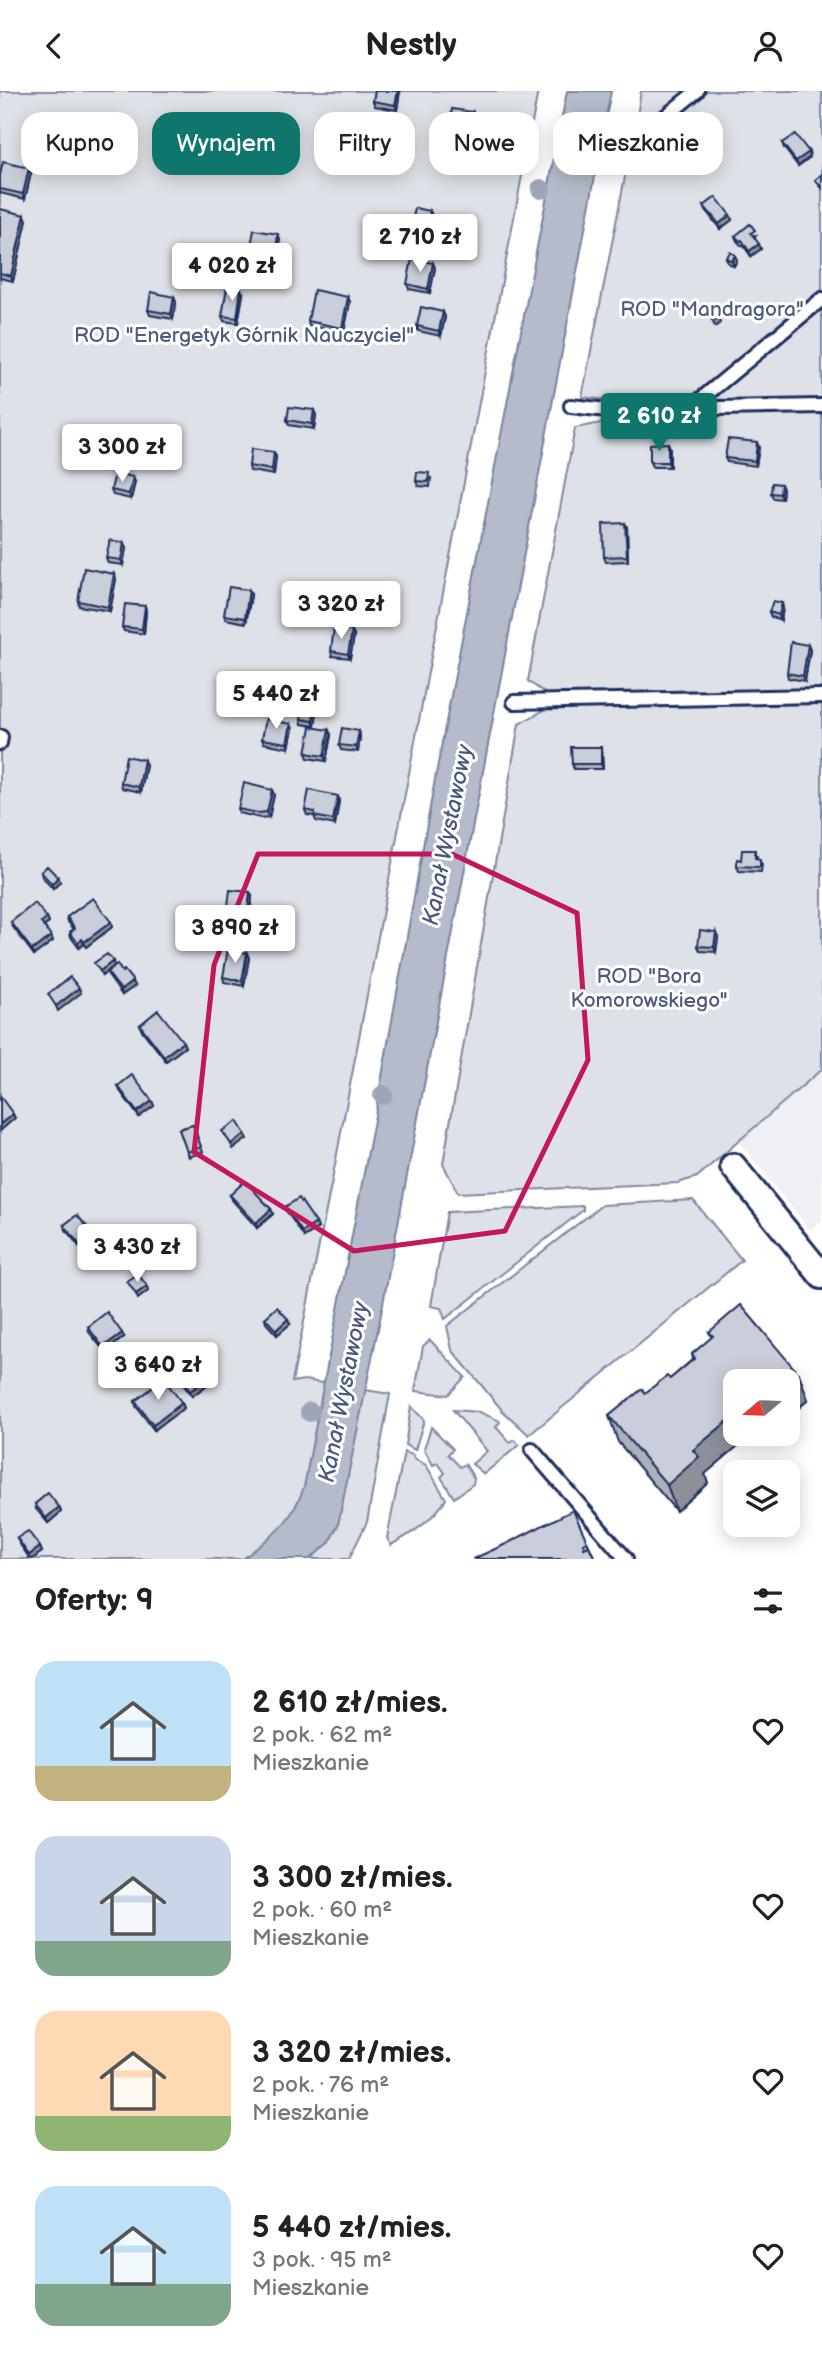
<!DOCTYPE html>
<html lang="pl">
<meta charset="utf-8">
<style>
body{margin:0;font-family:"Balsamiq Sans",sans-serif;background:#f6f6f6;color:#222;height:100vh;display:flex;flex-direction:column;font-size:26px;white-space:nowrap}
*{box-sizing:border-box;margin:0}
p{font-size:23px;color:#767676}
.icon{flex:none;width:38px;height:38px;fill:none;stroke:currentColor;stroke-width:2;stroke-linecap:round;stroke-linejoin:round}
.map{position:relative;height:1468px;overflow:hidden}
.drawer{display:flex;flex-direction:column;background:#fff;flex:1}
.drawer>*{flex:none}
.top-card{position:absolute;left:21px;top:21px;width:780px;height:63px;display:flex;gap:14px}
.needle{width:46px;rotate:251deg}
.controls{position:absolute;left:723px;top:1278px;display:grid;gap:14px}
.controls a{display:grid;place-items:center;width:77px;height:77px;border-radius:14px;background:#fff;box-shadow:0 4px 18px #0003;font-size:35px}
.price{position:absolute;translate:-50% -60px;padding:0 16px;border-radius:7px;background:#fff;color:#222;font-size:23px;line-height:46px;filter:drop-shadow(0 2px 4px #0008)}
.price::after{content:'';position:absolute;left:50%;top:42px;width:21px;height:16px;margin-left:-10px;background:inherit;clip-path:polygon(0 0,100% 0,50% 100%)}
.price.on{background:#0f766e;color:#fff}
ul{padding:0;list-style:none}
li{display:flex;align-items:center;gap:21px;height:175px;padding:0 35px}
li span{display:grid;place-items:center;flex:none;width:196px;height:140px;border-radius:21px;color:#555}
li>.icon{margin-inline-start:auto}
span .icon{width:84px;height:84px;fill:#fffc;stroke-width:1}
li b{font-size:30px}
h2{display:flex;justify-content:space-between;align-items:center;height:84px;padding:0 35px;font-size:30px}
.tag{padding:0 24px;border-radius:21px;background:#fff;box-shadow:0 4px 18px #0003;font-size:24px;line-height:63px}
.tag.on{background:#0f766e;color:#fff}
header{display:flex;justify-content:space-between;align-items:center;height:91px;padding:0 35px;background:#fff;font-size:32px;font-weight:800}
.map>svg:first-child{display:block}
.built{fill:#eff0f4}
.green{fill:#dee1e7;stroke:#7c88a2;stroke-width:2}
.water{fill:#b5bbca;stroke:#77839f;stroke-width:2}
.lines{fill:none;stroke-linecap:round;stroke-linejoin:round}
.service-casing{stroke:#1b2f5e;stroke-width:18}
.minor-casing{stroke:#1b2f5e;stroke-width:30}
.service{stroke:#fff;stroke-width:12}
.minor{stroke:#fff;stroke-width:24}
.tree{fill:#9da5b9}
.wall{fill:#aeb1bb;stroke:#1b2f5e;stroke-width:2}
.shaded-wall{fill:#8d9099;stroke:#1b2f5e;stroke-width:2}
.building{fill:#caceda;stroke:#1b2f5e;stroke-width:2}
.marked{fill:none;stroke:#c2185b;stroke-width:5;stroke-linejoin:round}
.labels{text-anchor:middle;stroke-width:6;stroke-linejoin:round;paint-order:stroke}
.park-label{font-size:21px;fill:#4c5c80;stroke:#fff}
.water-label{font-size:23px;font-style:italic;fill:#49597e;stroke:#fff}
</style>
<header><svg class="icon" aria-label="back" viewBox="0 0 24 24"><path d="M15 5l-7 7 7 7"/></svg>Nestly<svg class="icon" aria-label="person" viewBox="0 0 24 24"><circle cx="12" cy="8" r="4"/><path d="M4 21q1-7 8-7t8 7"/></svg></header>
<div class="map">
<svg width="822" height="1468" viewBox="0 0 822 1468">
<rect width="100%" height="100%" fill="#fff"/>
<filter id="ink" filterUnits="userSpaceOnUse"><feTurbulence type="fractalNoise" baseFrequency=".0143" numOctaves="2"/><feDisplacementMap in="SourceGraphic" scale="14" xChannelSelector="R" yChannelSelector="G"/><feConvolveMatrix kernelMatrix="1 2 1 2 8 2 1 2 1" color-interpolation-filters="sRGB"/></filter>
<g filter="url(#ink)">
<!-- built -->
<polygon class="built" points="822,978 822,1129 810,1139 738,1050"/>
<!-- green -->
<g class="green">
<polygon points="0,0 538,0 333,1084 292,1291 304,1289 390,1303 367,1431 349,1468 0,1468"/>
<polygon points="641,0 822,0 822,978 697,1086 678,1092 458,1102 443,1073 519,633 546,618 546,603 528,590 575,337 607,331 607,309 582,306 628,70 653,50 646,30 637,25"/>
<polygon points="693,1109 742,1169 529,1344 502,1319 452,1259 447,1235 602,1114"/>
<polygon points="583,1115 583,1119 445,1228 441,1217 431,1215 447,1121"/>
<polygon points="430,1249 465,1286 448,1304 415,1300 423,1255"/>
<polygon points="411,1315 424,1329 415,1359 405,1354"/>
<polygon points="453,1319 479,1321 498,1329 500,1331 496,1336 510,1352 515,1349 519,1354 484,1383 472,1373 487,1360"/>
<polygon points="431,1336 453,1358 448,1363 460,1376 465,1373 474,1387 473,1393 454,1407 441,1386 445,1382 438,1372 433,1374 424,1358"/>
<path d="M404,1361L413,1364L414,1368L426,1374L446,1408C433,1429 413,1442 391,1454L387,1447Z"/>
</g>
<!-- water -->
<path class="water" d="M567,0H611L381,1223L338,1434L329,1452L310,1468H243C273,1443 290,1435 304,1396L376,1019L436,683Z"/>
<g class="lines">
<!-- service casing -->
<g class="service-casing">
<g id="service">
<polyline points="619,63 697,0"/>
<polyline points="571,315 607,319 822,315"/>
<polyline points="689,318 822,208"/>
<polyline points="514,611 822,605"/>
<polyline points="0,652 1,646"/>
<polyline points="532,1359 626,1468"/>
</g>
</g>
<!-- minor casing -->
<g class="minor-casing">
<polyline id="minor" points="733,1075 822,1185"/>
</g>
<!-- service -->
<use href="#service" class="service"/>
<!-- minor -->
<use href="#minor" class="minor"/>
</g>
<!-- trees -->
<g class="tree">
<circle cx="541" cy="98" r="10"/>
<circle cx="383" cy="1004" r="10"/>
<circle cx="310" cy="1321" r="10"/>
</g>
<!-- wall -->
<g class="wall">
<polygon points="375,0 400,0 397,19 375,15 373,10"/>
<polygon points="475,26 472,47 450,44 449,39"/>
<polygon points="782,52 809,61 810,66 798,75 784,57"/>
<polygon points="31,82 25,108 0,102 0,84"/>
<polygon points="704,115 730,124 732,129 720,138 706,120"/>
<polygon points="0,118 27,129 13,190 0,187"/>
<polygon points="430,120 432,125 428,151 412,148 410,143"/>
<polygon points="475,137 471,154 435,146 434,141"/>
<polygon points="756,144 754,146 761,158 751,165 743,154 742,155 737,150 735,145"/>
<polygon points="280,148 277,164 253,160 251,155"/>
<polygon points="726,167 737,169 734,175 728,172"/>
<polygon points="433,172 435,177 430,202 409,198 407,193"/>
<polygon points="243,203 238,232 224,230 222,225"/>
<polygon points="174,206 176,211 173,228 150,224 148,219"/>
<polygon points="348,206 350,211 344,241 309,235 308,230"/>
<polygon points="443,221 445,226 441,245 418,240 417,235"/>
<polygon points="316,324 314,338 289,334 287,329"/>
<polygon points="178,345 179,349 178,361 160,359 159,363 152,361 150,356"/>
<polygon points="668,352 670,357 670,376 652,376 650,371"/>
<polygon points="759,356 756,375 727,371 725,367"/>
<polygon points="276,366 274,384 250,380 249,375"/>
<polygon points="431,387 430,396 418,395 416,390"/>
<polygon points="135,391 131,408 113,404 111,399"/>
<polygon points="783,398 782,408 773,407 771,402"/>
<polygon points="625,432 627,436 628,470 606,471 604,466"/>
<polygon points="126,457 123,474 108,472 106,467"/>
<polygon points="114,483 116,488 110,520 79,515 78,510"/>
<polygon points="251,504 246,532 226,528 224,524"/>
<polygon points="145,515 146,520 144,543 124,540 122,536"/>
<polygon points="783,517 781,529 771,526 769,521"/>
<polygon points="354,545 350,567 332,565 331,560"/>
<polygon points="808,554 810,559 805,590 788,587 787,582"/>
<polygon points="319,606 315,635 302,633 301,628"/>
<polygon points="293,637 289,657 264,652 262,648"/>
<polygon points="359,640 360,645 358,661 341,659 339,654"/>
<polygon points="331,644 326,670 308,667 306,662"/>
<polygon points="602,661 603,678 574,678 572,673"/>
<polygon points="146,674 141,701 122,697 121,692"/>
<polygon points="272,699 274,704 269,726 260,727 239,722 238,718"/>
<polygon points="339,710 335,734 316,730 314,725 307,724 305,719"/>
<polygon points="757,764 757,768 762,773 761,781 739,780 737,775 741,769"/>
<polygon points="41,781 58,786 60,791 53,798 42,786"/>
<polygon points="252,806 248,839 228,836 226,831"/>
<polygon points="67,826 111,831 112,836 86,856 84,853 79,857 71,846 70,841 74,838 68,831"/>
<polygon points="47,827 49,832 44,835 51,845 53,850 34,864 13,836 11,831"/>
<polygon points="718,846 716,861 700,860 698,855"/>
<polygon points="247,862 249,867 244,895 224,891 223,886"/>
<polygon points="107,881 135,895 122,904 109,886"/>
<polygon points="140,934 183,951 185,956 166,970 141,938"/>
<polygon points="118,995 152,1010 154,1015 139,1026 120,1000"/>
<polygon points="193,1034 203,1061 189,1066 179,1038"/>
<polygon points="230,1104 271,1118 273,1123 257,1137 232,1109"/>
<polygon points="285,1116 316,1132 318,1137 304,1146 287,1121"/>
<polygon points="64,1134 93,1143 95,1148 82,1159 66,1139"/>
<polygon points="265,1227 290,1233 277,1244 266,1232"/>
<polygon points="88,1236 124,1246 105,1261 89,1241"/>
<polygon points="709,1241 799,1283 808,1309 788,1326 788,1290 735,1290 735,1342 753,1342 705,1383 708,1392 676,1420 618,1351 609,1325 670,1288 693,1268 692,1263 712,1247"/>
<polygon points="177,1283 211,1291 192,1305 179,1288"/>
<polygon points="135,1310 182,1312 184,1317 154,1339 136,1315"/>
<polygon points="35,1413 59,1416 61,1421 48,1432 36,1418"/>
<polygon points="17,1447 40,1456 42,1461 32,1468 30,1468 19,1452"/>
<polygon points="587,1450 595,1468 473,1468"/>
</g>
<!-- shaded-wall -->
<g class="shaded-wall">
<polygon points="398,0 400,0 397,19 395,14"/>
<polygon points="473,21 475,26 472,47 470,42"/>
<polygon points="809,61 810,66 798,75 796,70"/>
<polygon points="29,77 31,82 25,108 23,103"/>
<polygon points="430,120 432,125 428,151 426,146"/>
<polygon points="25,124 27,129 13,190 11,185"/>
<polygon points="730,124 732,129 720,138 719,133"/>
<polygon points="473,132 475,137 471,154 469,149"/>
<polygon points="278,143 280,148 277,164 276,159"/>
<polygon points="759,153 761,158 751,165 749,160"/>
<polygon points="735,164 737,169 734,175 732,170"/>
<polygon points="433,172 435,177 430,202 428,198"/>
<polygon points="241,198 243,203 238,232 237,227"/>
<polygon points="174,206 176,211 173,228 171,223"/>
<polygon points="348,206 350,211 344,241 342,237"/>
<polygon points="443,221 445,226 441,245 439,240"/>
<polygon points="718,227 720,232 715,236 713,231"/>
<polygon points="314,319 316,324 314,338 312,333"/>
<polygon points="178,345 179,349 178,361 176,356"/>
<polygon points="757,351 759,356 756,375 755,370"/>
<polygon points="668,352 670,357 670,376 668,371"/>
<polygon points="274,361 276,366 274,384 272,379"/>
<polygon points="133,386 135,391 131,408 129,403"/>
<polygon points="781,393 783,398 782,408 780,403"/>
<polygon points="625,432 627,436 628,470 627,465"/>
<polygon points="124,452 126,457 123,474 121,469"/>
<polygon points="114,483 116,488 110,520 108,516"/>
<polygon points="249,499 251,504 246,532 245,527"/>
<polygon points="782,512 783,517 781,529 779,524"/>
<polygon points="145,515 146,520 144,543 142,538"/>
<polygon points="352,540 354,545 350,567 348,563"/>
<polygon points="808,554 810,559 805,590 803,585"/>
<polygon points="317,601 319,606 315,635 313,630"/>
<polygon points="291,633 293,637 289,657 287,652"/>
<polygon points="329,639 331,644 326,670 324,665"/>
<polygon points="359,640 360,645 358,661 356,656"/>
<polygon points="601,656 602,661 603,678 601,673"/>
<polygon points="144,669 146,674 141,701 139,696"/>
<polygon points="272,699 274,704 269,726 267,721"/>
<polygon points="338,705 339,710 335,734 333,729"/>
<polygon points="58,786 60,791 53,798 52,793"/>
<polygon points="250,801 252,806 248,839 246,834"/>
<polygon points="47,827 49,832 43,836 41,832"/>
<polygon points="111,831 112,836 86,856 84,851"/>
<polygon points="716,841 718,846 716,861 714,856"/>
<polygon points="51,845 53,850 34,864 32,859"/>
<polygon points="82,848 84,853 79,857 78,852"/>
<polygon points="247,862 249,867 244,895 242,890"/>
<polygon points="113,870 114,875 102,885 100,880"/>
<polygon points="133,890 135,895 122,904 121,899"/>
<polygon points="79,897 81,902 58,920 56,915"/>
<polygon points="183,951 185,956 166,970 164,965"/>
<polygon points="152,1010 154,1015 139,1026 137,1021"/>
<polygon points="13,1023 15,1027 0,1040 0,1033"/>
<polygon points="245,1043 247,1048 233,1058 231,1053"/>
<polygon points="271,1118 273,1123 257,1137 256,1132"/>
<polygon points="316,1132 318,1137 304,1146 302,1141"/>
<polygon points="93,1143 95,1148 82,1159 80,1154"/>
<polygon points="147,1195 148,1200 138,1208 136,1203"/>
<polygon points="288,1228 290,1233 277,1244 276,1239"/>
<polygon points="122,1242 124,1246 105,1261 103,1256"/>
<polygon points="799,1283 808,1309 788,1326 788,1292"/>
<polygon points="210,1286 211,1291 192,1305 190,1300"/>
<polygon points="182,1312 184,1317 154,1339 153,1334"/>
<polygon points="735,1324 735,1342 753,1342 705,1383 708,1392 676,1420 667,1394 693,1359"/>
<polygon points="59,1416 61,1421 48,1432 46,1427"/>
<polygon points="40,1456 42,1461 32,1468 30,1468 29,1464"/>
</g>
<!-- building -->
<g class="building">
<polygon points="375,0 398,0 395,14 373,10"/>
<polygon points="452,18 473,21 470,42 449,39"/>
<polygon points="795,43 809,61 796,70 782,52"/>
<polygon points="3,71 29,77 23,103 0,98 0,84"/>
<polygon points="822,83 822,97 815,89"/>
<polygon points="716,106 730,124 719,133 704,115"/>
<polygon points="415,117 430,120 426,146 410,143"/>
<polygon points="0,118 25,124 11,185 0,182"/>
<polygon points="437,125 473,132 469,149 434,141"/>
<polygon points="750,133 755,139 751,142 759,153 749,160 742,149 740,150 735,145"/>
<polygon points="254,139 278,143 276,159 251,155"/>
<polygon points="730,161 735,164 732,170 726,167"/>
<polygon points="412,168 433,172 428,198 407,193"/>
<polygon points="227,196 241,198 237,227 222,225"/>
<polygon points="314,199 348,206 342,237 308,230"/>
<polygon points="151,201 174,206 171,223 148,219"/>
<polygon points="710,215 718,227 713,231 705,219"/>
<polygon points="421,216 443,221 439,240 417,235"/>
<polygon points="289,316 314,319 312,333 287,329"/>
<polygon points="152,341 178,345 176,356 158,354 158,358 150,356"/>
<polygon points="728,348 757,351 755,370 725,367"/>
<polygon points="668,352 668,371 650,371 650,353"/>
<polygon points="251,358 274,361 272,379 249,375"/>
<polygon points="417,381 429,382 428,391 416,390"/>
<polygon points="115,382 133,386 129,403 111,399"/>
<polygon points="772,392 781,393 780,403 771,402"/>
<polygon points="625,432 627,465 604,466 603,433"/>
<polygon points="110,449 124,452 121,469 106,467"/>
<polygon points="84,477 114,483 108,516 78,510"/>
<polygon points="229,496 249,499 245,527 224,524"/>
<polygon points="773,510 782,512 779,524 769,521"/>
<polygon points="125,513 145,515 142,538 122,536"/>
<polygon points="334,537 352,540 348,563 331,560"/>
<polygon points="791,551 808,554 803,585 787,582"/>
<polygon points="304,599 317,601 313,630 301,628"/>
<polygon points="266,628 291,633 287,652 262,648"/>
<polygon points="311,636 329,639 324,665 306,662"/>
<polygon points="342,637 359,640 356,656 339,654"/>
<polygon points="571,656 601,656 601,673 572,673"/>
<polygon points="126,665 144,669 139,696 121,692"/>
<polygon points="244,692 272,699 267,721 258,722 238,718"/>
<polygon points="309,699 338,705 333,729 314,725 315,721 305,719"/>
<polygon points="742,759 755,759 755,767 760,768 760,776 737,775 737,768 741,769"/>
<polygon points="47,775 58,786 52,793 41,781"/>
<polygon points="230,799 250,801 246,834 226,831"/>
<polygon points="93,807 111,831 84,851 82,848 78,852 70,841 75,837 67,826"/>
<polygon points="35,812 47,827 41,832 51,845 32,859 11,831"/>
<polygon points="700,839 716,841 714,856 698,855"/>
<polygon points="228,858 247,862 242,890 223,886"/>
<polygon points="107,863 113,870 100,880 94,872"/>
<polygon points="117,873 122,881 124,879 133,890 121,899 107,881"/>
<polygon points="70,886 79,897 56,915 48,903"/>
<polygon points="158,919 183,951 164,965 140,934"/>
<polygon points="132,984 152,1010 137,1021 118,995"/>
<polygon points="0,1005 13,1023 0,1033"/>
<polygon points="237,1030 245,1043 231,1053 222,1040"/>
<polygon points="193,1034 201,1056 187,1061 179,1038"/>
<polygon points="245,1090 271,1118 256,1132 230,1104"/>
<polygon points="299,1107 316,1132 302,1141 285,1116"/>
<polygon points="77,1124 93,1143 80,1154 64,1134"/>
<polygon points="138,1183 147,1195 136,1203 127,1190"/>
<polygon points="741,1214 799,1283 788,1292 788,1290 735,1290 735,1324 693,1359 699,1366 667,1394 609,1325 642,1298 645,1302 667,1285 670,1288 695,1267 692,1263 713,1245 709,1241"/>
<polygon points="277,1216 288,1228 276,1239 265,1227"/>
<polygon points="107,1221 122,1242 103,1256 88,1236"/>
<polygon points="196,1268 210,1286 190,1300 177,1283"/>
<polygon points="164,1288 182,1312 153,1334 135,1310"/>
<polygon points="48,1402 59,1416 46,1427 35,1413"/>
<polygon points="573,1419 587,1450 583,1452 584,1457 589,1455 595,1468 473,1468 506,1453"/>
<polygon points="28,1440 40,1456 29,1464 17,1447"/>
</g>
</g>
<!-- marked area -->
<path class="marked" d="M258,763H452L577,822L588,969L505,1140L354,1160L194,1061L214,874Z"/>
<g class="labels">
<!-- park labels -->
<g class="park-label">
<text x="712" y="225">ROD "Mandragora"</text>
<text x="244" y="251">ROD "Energetyk Górnik Nauczyciel"</text>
<text x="649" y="892">ROD "Bora<tspan x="649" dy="24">Komorowskiego"</tspan></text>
</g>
<!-- water labels -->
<g class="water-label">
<text transform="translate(447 744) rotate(-79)" y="8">Kanał Wystawowy</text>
<text transform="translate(343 1301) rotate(-79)" y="8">Kanał Wystawowy</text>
</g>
</g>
</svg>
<div class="controls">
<a><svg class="needle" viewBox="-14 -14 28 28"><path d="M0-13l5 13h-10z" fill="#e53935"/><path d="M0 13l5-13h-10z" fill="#767676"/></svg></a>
<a><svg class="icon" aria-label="layers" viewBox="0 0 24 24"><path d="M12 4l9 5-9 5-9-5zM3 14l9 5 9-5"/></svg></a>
</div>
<b class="price" style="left:420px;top:183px">2 710 zł</b>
<b class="price" style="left:232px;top:212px">4 020 zł</b>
<b class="price on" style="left:659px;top:362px">2 610 zł</b>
<b class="price" style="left:122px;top:393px">3 300 zł</b>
<b class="price" style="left:341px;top:550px">3 320 zł</b>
<b class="price" style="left:276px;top:640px">5 440 zł</b>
<b class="price" style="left:235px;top:874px">3 890 zł</b>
<b class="price" style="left:137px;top:1193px">3 430 zł</b>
<b class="price" style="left:158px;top:1311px">3 640 zł</b>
<div class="top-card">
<a class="tag">Kupno</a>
<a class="tag on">Wynajem</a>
<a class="tag">Filtry</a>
<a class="tag">Nowe</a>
<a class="tag">Mieszkanie</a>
</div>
</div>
<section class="drawer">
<h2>Oferty: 9<svg class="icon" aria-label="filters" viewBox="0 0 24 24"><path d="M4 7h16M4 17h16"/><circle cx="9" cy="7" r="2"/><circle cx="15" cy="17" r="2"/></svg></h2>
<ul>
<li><span style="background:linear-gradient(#bfe0f5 75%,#c2b280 0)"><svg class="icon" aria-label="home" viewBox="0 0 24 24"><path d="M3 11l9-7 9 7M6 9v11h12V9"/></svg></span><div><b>2 610 zł/mies.</b><p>2 pok. · 62 m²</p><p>Mieszkanie</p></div><svg class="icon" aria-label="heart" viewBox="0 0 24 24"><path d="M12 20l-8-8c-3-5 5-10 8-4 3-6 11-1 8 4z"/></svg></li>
<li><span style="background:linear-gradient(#c9d6e8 75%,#7fa58c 0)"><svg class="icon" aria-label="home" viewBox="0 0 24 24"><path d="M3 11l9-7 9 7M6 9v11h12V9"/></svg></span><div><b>3 300 zł/mies.</b><p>2 pok. · 60 m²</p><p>Mieszkanie</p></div><svg class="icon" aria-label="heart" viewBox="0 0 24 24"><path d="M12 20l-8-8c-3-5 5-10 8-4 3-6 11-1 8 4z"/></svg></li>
<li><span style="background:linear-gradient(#ffd9b3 75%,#8fb573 0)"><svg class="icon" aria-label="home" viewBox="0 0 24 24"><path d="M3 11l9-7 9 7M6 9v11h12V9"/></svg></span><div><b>3 320 zł/mies.</b><p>2 pok. · 76 m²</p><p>Mieszkanie</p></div><svg class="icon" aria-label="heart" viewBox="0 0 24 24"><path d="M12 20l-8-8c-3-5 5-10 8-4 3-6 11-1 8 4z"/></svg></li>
<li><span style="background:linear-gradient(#bfe0f5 70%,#7fa58c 0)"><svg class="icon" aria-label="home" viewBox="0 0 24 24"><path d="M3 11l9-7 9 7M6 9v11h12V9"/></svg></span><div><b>5 440 zł/mies.</b><p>3 pok. · 95 m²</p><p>Mieszkanie</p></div><svg class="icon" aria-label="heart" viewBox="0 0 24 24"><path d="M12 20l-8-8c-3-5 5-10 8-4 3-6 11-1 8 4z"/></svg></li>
</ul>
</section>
